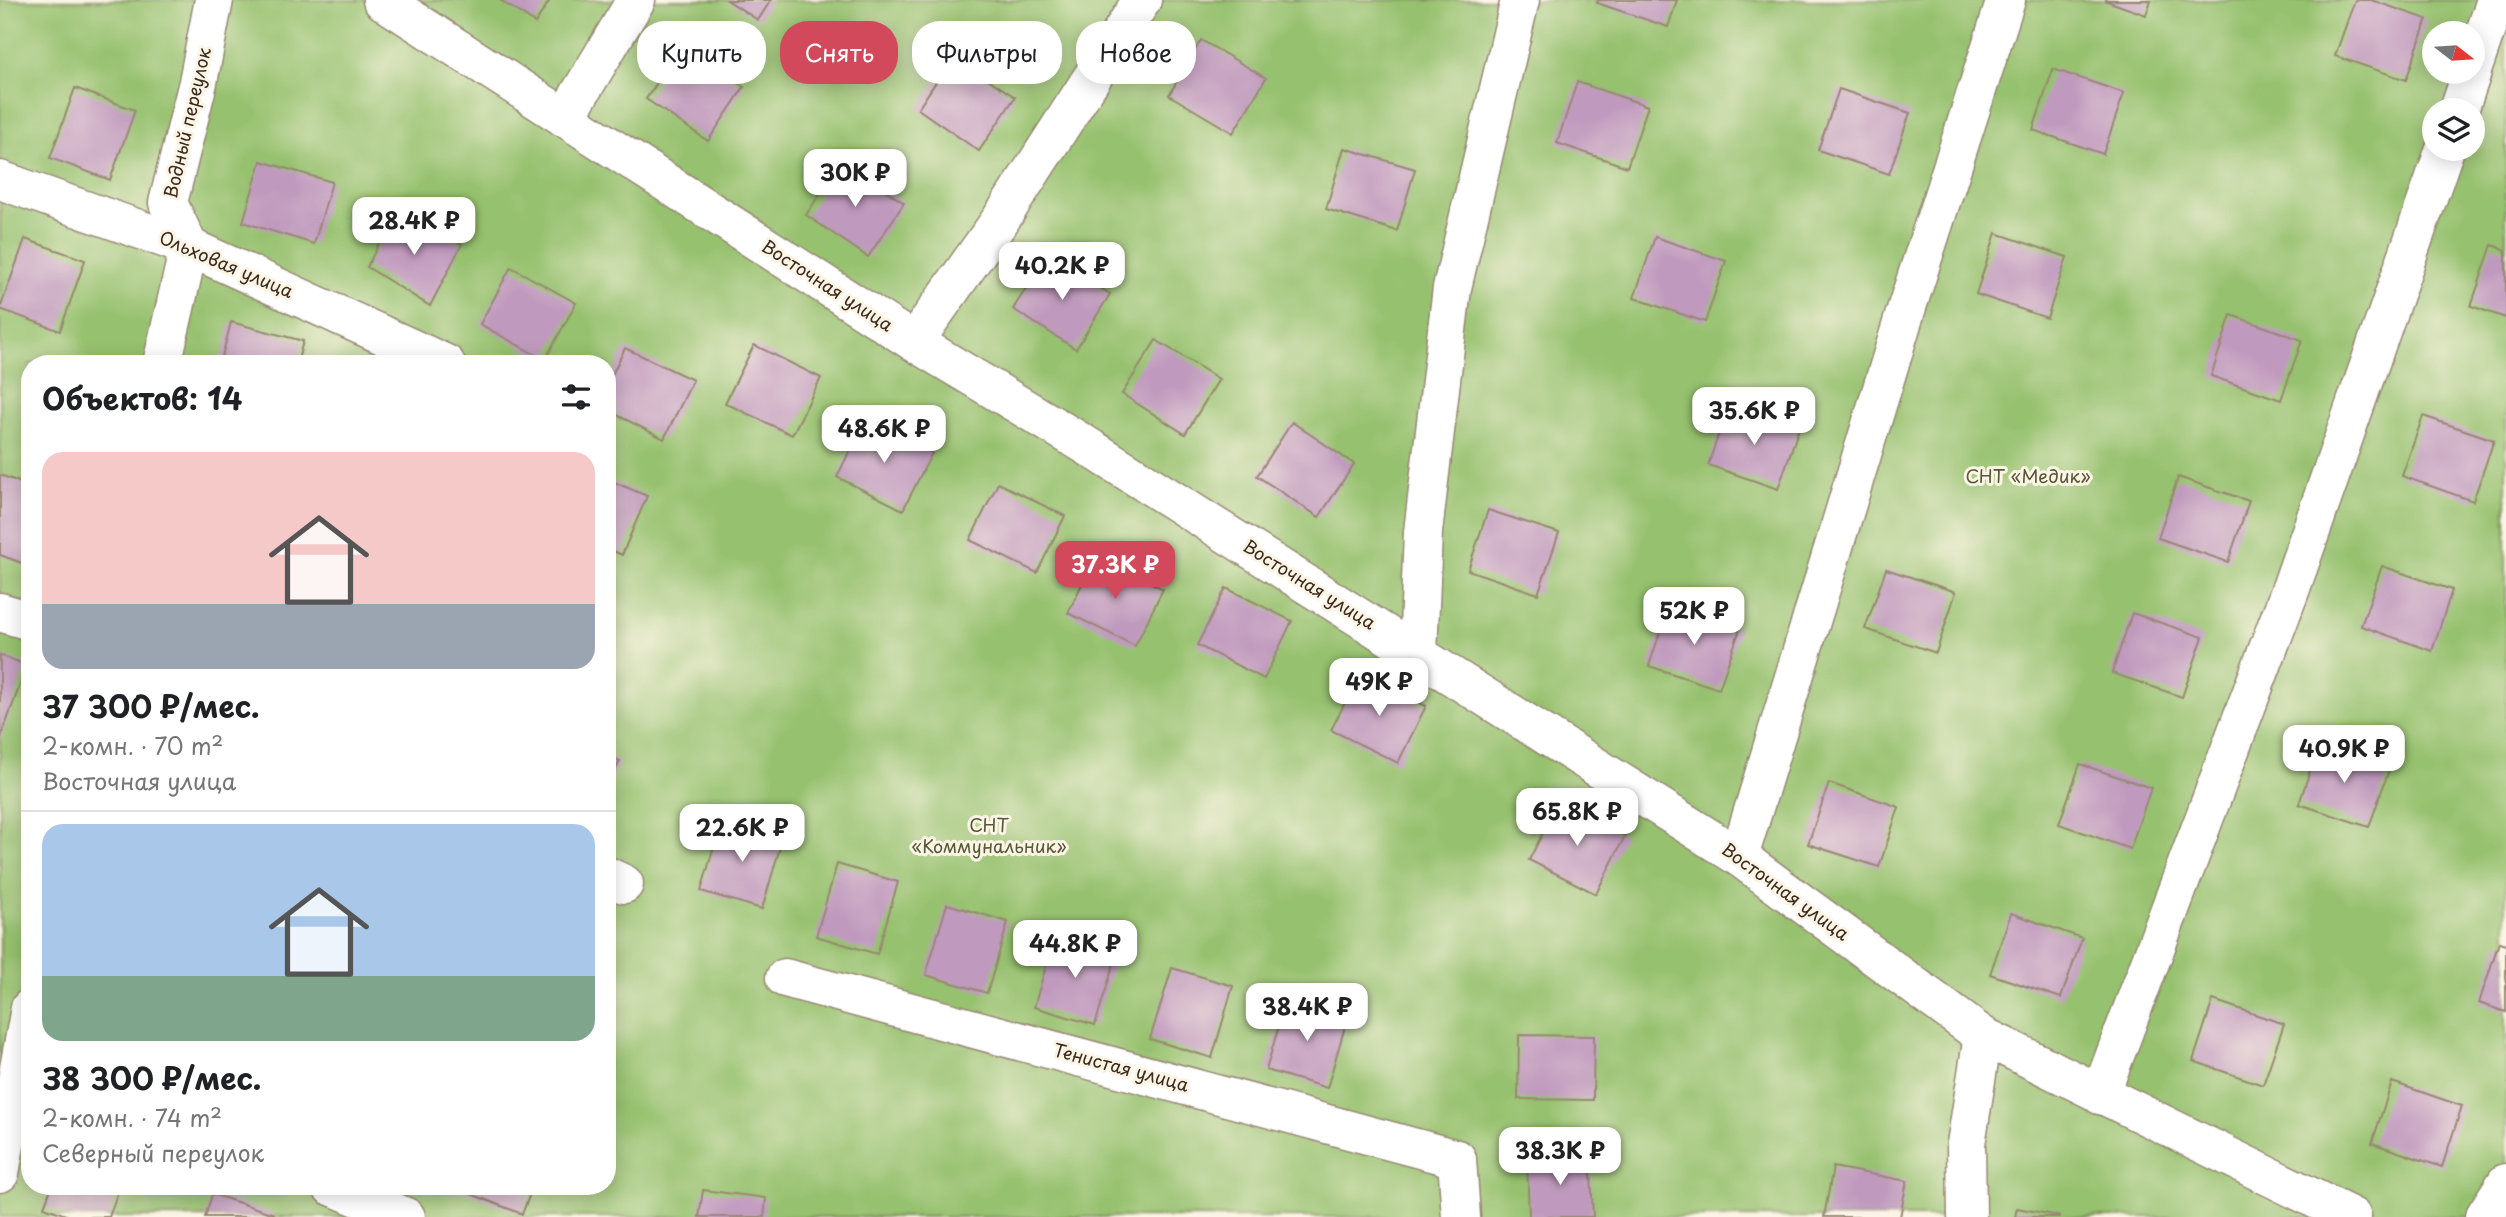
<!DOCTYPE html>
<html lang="ru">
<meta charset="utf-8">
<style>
body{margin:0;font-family:"Playpen Sans",sans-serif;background:#f6f6f6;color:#202124;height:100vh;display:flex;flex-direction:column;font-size:26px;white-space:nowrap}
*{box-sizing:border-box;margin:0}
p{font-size:23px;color:#757577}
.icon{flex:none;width:38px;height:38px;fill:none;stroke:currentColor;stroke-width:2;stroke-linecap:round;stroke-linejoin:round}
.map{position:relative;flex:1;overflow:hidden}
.panel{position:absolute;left:21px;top:355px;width:595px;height:840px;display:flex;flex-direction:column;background:#fff;border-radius:28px;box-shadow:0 4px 18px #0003}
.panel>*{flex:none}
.hud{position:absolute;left:637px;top:21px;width:665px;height:63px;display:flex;gap:14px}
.needle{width:46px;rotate:107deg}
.fabs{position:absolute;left:2422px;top:21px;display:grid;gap:14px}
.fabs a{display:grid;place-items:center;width:63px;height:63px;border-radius:50%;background:#fff;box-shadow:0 4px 18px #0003;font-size:35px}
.price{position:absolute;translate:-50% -60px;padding:0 16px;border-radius:14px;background:#fff;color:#222;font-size:23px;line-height:46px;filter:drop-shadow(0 2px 4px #0008)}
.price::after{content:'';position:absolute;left:50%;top:42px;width:21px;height:16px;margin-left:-10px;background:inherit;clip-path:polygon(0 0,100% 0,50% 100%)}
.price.active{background:#d1495b;color:#fff}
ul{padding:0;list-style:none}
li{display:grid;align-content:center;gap:14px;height:371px;padding:0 21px}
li+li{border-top:2px solid #e0e0e0}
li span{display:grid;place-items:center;height:217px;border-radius:21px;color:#555}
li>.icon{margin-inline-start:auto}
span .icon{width:126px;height:126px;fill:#fffc;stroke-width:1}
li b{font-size:30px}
h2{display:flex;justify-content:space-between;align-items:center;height:84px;padding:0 21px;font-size:30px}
.tag{padding:0 24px;border-radius:28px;background:#fff;box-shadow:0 4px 18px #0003;font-size:24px;line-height:63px}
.tag.active{background:#d1495b;color:#fff}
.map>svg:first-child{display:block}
.green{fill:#96c16e;stroke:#687646;stroke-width:2;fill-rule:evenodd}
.building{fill:#c09abe}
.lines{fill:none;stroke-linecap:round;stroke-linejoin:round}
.minor-casing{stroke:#988773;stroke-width:41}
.minor{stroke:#fff;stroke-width:38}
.labels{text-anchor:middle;stroke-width:6;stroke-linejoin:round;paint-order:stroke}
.street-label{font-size:18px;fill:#3b2a1e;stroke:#fcf5e5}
.park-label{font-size:18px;fill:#565736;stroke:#fcf5e5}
</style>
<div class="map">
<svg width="2506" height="1217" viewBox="0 0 2506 1217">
<rect width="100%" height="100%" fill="#fcf5e5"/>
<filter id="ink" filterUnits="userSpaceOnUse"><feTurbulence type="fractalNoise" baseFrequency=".0143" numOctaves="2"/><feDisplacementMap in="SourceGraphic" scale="14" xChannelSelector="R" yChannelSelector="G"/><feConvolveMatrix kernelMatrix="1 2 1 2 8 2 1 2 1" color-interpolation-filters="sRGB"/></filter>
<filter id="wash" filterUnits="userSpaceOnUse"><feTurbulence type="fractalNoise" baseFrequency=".00686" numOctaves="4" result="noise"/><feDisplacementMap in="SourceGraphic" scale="28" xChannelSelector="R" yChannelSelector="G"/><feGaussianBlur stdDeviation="1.57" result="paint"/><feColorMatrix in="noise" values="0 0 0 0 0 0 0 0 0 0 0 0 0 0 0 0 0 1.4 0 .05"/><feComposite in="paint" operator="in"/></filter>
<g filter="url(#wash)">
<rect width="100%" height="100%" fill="#f4e4c8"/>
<!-- green -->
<path class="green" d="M0,0H2506V1217H0ZM2434,33H2473V72H2434ZM2434,110H2473V149H2434ZM30,364H607V1186H30Z"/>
<g id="blocks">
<!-- building -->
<g class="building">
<polygon points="500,0 550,0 535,23"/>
<polygon points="727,0 771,0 758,20"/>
<polygon points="1598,0 1677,0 1668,27 1597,3"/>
<polygon points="2104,0 2151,0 2146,15"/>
<polygon points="2355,0 2371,0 2427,19 2406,80 2335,56"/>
<polygon points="1201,40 1266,78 1233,133 1169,95"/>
<polygon points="682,46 744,87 708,141 646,99"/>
<polygon points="953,56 1015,97 979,151 918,109"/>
<polygon points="2053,69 2124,93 2103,154 2033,130"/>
<polygon points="1577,82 1648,106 1627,167 1557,143"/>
<polygon points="75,88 135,110 110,180 50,158"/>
<polygon points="1839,89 1910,113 1889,174 1818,150"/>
<polygon points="1344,148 1415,169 1397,231 1326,209"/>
<polygon points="261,161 332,182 314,244 243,222"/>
<polygon points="842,161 904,203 868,257 806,215"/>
<polygon points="396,210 462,244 430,306 367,267"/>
<polygon points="1996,233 2067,257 2047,318 1976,294"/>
<polygon points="1655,237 1726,261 1705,322 1634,298"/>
<polygon points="25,239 85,260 60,331 0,309"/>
<polygon points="2492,245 2506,250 2506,318 2471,306"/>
<polygon points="1047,255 1110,294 1076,349 1013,309"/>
<polygon points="511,267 576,303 545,360 480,324"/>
<polygon points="2231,315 2302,340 2281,400 2211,376"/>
<polygon points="231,322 303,341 297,364 220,364"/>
<polygon points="1156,340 1219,379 1185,434 1122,394"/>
<polygon points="754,345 821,378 792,435 725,403"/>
<polygon points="625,348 693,380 664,439 607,410 607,385"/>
<polygon points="1729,404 1799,428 1778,489 1708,465"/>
<polygon points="2423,416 2494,440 2473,501 2402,476"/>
<polygon points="865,419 932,453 903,510 837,477"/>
<polygon points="1292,422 1354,464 1319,517 1257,476"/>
<polygon points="0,475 30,486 30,566 0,555"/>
<polygon points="2178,477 2249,501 2228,562 2158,538"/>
<polygon points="607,479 647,496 622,555 607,548"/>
<polygon points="998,483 1065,516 1037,573 970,540"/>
<polygon points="1488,510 1559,533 1538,594 1468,570"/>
<polygon points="1096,555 1163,589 1135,646 1068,613"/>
<polygon points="2382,566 2452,590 2432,651 2361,626"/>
<polygon points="1886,569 1956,592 1936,653 1865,629"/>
<polygon points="1226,588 1292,621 1264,679 1197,645"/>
<polygon points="1669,605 1740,629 1719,689 1649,666"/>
<polygon points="2132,613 2203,637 2182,697 2112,673"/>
<polygon points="0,655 27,665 0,740"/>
<polygon points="1360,673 1426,706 1398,763 1331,730"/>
<polygon points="2319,743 2390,767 2369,827 2299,804"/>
<polygon points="607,756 620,761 607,788"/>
<polygon points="2080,764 2151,788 2130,849 2059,824"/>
<polygon points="1829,783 1899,807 1879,867 1808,844"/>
<polygon points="1558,803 1625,836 1596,894 1529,860"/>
<polygon points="722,819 783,837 762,909 701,891"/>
<polygon points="837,864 898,882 877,954 816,936"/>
<polygon points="947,904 1008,922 987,993 926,975"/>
<polygon points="2011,913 2082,938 2061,998 1990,974"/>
<polygon points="1055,935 1117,953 1095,1025 1034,1007"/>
<polygon points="2499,942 2506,944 2506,1012 2479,1003"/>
<polygon points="1172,968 1233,986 1212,1058 1150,1039"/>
<polygon points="1287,998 1348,1016 1327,1088 1266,1070"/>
<polygon points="2213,1000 2284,1024 2263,1085 2193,1061"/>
<polygon points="1519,1035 1594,1036 1593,1100 1518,1099"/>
<polygon points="2392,1082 2462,1106 2442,1167 2372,1143"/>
<polygon points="1590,1154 1593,1217 1529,1217 1527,1158"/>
<polygon points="1833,1167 1907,1181 1900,1217 1824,1217"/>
<polygon points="52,1186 120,1186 109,1217 71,1217 44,1207"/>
<polygon points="465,1186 533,1186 522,1214 463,1191"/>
<polygon points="703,1190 766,1198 764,1217 699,1217"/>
<polygon points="212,1194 274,1214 273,1217 205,1217"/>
<polygon points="2017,1208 2059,1216 2059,1217 2015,1217"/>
</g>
</g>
</g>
<g filter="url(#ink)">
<use href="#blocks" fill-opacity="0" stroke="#988773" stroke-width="2"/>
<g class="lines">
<!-- minor casing -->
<g class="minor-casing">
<g id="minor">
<polyline points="382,0 914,342 1084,444 1739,857 1983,1036 2352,1217"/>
<polyline points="2473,68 2496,0"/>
<polyline points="2459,110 2472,72"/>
<polyline points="565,118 636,0"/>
<polyline points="0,180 189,247 446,364"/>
<polyline points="914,342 1001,219 1142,0"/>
<polyline points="162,364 189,247 168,203 198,82 214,0"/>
<polyline points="0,612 30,621"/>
<polyline points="1418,654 1423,532 1452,288 1520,0"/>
<polyline points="1739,857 1907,307 2006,0"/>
<polyline points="607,876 624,884"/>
<polyline points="785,978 1457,1159 1461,1217"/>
<polyline points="2100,1095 2291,588 2445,149"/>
<polyline points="0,1173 30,1008"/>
<polyline points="331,1186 406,1217"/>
<polyline points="1967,1217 1966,1144 1983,1036"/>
<polyline points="2484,1217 2506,1183"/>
</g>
</g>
<!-- minor -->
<use href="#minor" class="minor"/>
</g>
</g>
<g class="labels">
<!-- street labels -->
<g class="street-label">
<text transform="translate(188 123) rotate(-77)" y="6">Водный переулок</text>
<text transform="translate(226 265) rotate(23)" y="6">Ольховая улица</text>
<text transform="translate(827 286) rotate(33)" y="6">Восточная улица</text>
<text transform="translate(1309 585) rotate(32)" y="6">Восточная улица</text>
<text transform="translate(1785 892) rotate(36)" y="6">Восточная улица</text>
<text transform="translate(1121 1068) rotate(15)" y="6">Тенистая улица</text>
</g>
<!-- park labels -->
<g class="park-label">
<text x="2028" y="483">СНТ «Медик»</text>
<text x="989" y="832">СНТ<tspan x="989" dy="21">«Коммунальник»</tspan></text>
</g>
</g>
</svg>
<div class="fabs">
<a><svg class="needle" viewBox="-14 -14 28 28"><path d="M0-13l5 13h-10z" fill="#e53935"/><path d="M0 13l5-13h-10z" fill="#757577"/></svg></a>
<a><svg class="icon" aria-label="layers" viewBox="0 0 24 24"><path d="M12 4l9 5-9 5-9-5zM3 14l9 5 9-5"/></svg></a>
</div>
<b class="price" style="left:855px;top:209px">30K ₽</b>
<b class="price" style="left:414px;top:257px">28.4K ₽</b>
<b class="price" style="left:1062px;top:302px">40.2K ₽</b>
<b class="price" style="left:1754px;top:447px">35.6K ₽</b>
<b class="price" style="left:884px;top:465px">48.6K ₽</b>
<b class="price active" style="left:1115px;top:601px">37.3K ₽</b>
<b class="price" style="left:1694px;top:647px">52K ₽</b>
<b class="price" style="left:1379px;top:718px">49K ₽</b>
<b class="price" style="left:2344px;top:785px">40.9K ₽</b>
<b class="price" style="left:1577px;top:848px">65.8K ₽</b>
<b class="price" style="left:742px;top:864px">22.6K ₽</b>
<b class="price" style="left:1075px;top:980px">44.8K ₽</b>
<b class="price" style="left:1307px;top:1043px">38.4K ₽</b>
<b class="price" style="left:1560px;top:1187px">38.3K ₽</b>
<div class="hud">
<a class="tag">Купить</a>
<a class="tag active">Снять</a>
<a class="tag">Фильтры</a>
<a class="tag">Новое</a>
</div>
<section class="panel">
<h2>Объектов: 14<svg class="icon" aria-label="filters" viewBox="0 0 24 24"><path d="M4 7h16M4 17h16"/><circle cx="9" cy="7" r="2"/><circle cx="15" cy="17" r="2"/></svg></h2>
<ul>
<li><span style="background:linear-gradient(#f6c9c9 70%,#9aa5b1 0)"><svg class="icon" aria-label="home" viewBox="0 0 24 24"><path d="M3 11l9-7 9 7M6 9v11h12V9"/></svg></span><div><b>37 300 ₽/мес.</b><p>2-комн. · 70 m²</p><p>Восточная улица</p></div></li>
<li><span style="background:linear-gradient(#a9c7e8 70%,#7fa58c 0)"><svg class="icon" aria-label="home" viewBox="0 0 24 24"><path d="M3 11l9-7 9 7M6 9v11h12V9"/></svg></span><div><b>38 300 ₽/мес.</b><p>2-комн. · 74 m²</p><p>Северный переулок</p></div></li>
</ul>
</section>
</div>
